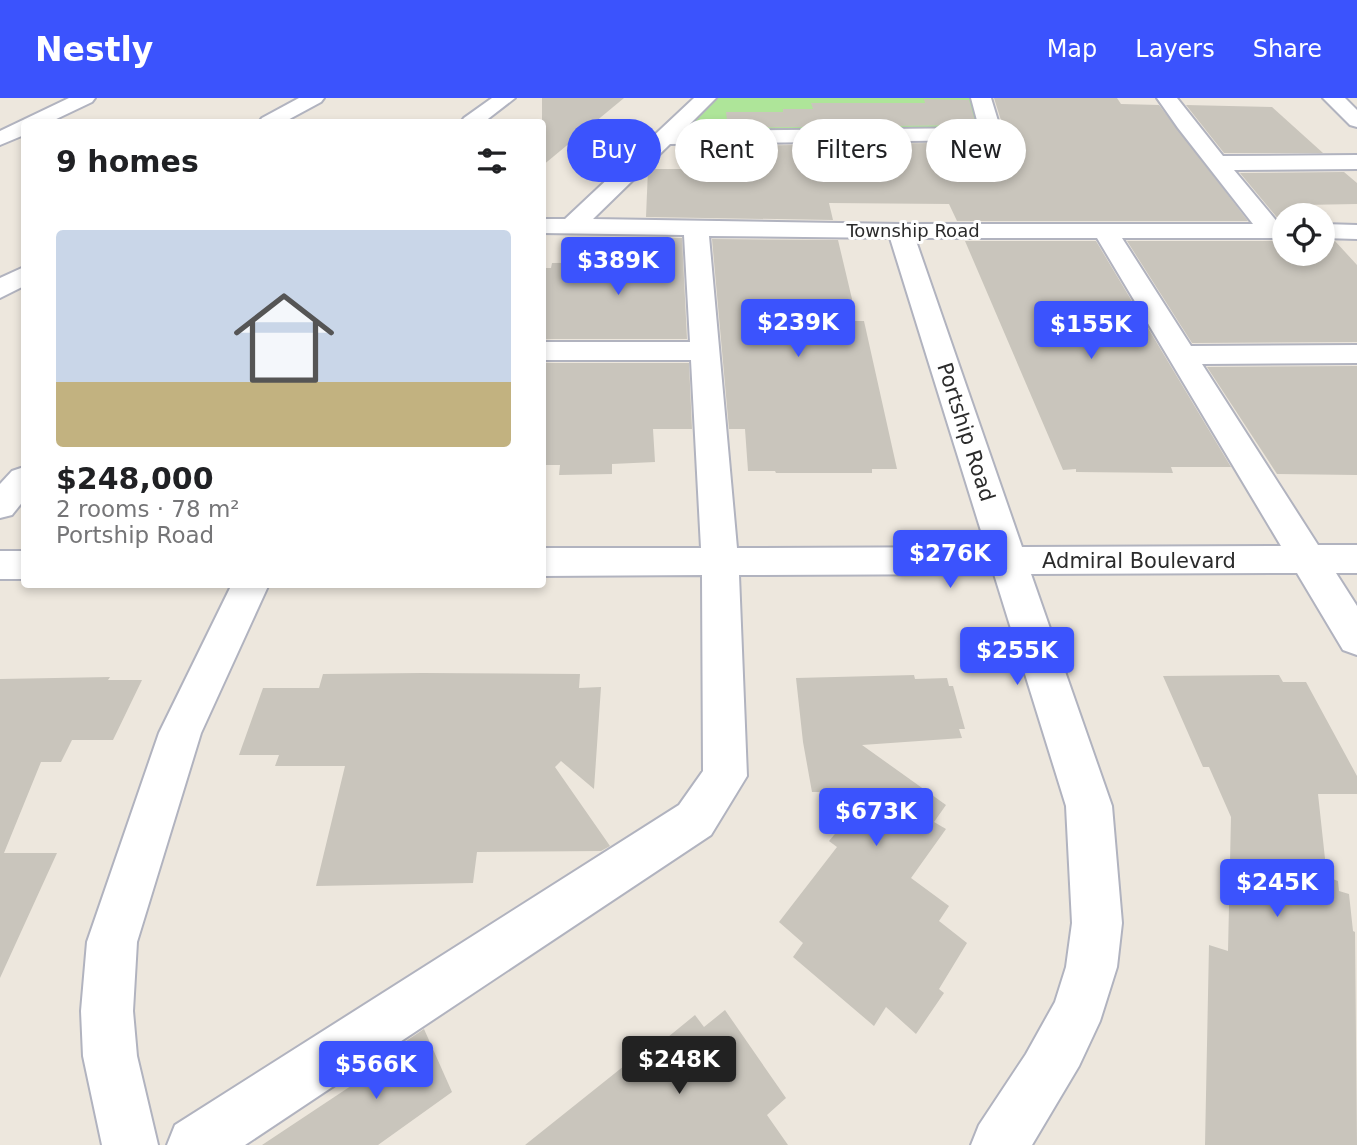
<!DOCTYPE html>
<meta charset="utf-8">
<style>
body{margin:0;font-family:"DejaVu Sans",sans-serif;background:#f6f6f6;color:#202124;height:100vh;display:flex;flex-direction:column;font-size:26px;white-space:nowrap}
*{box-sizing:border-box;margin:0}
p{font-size:23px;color:#757577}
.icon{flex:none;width:38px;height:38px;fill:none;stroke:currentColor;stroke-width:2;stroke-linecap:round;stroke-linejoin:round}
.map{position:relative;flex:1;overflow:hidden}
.side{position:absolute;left:21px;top:21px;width:525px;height:469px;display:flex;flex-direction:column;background:#fff;border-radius:7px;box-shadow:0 4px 10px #0003}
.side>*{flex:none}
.top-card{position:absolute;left:567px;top:21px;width:665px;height:63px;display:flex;gap:14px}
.fabs{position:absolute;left:1272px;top:105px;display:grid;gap:14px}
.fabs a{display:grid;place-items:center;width:63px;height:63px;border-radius:50%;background:#fff;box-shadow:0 4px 10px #0003;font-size:35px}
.price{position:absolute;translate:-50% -60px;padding:0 16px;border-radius:7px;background:#3b53fd;color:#fff;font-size:23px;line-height:46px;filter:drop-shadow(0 2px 4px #0008)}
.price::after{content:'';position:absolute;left:50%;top:42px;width:21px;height:16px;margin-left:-10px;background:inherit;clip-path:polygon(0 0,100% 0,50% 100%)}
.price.selected{background:#222;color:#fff}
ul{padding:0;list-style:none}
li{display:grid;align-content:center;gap:14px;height:371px;padding:0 35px}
li span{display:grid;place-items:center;height:217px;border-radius:7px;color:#555}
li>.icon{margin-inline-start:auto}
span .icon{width:126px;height:126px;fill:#fffc;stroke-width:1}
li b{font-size:30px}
h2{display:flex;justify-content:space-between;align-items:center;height:84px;padding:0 35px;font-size:30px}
.chip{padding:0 24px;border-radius:32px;background:#fff;box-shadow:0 4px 10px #0003;font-size:24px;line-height:63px}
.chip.selected{background:#3b53fd;color:#fff}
header{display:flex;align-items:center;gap:42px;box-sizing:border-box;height:98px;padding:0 35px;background:#3b53fd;color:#fff}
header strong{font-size:33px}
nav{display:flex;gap:38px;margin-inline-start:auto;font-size:24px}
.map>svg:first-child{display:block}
.green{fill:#aee599}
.building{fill:#c9c5bc}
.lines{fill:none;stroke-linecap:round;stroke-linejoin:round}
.minor-casing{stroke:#b1b3bf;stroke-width:4}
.minor{fill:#fff;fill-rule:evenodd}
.labels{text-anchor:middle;stroke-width:6;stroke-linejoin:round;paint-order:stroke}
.far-street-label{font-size:18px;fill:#2b2b2b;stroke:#fff}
.street-label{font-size:21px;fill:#2b2b2b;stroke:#fff}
</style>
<header>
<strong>Nestly</strong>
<nav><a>Map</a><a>Layers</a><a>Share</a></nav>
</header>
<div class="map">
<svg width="1357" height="1047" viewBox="0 0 1357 1047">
<rect width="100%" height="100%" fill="#ede7dd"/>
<!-- green -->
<polygon class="green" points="711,0 972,0 983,33 672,38"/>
<!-- building -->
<g class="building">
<polygon points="542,0 624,0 542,68"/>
<polygon points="994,0 1117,0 1121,6 1159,7 1248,123 957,123 949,106 829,105 833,122 646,119 648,71 732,71 730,48 999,44 1005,35"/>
<polygon points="924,1 969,2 976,27 728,30 726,14 783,14 783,11 813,11 811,5 925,5"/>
<polygon points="1186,7 1272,9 1323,55 1224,55"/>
<polygon points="1344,74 1357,85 1357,106 1302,107 1311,117 1284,117 1284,124 1280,123 1240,75"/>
<polygon points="645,139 682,140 687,241 542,241 542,170 551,170 552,165 644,164"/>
<polygon points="712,141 838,142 852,201 852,223 864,223 897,371 872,371 872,375 776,375 775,373 748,373 745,331 729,331"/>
<polygon points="965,143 1096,143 1231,369 1171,369 1173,375 1076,374 1076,371 1063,372"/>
<polygon points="1284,143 1284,156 1323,156 1323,143 1335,143 1357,167 1357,244 1192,245 1127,143"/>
<polygon points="542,265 689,265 692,331 653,331 655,364 612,366 612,376 559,377 560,367 542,367"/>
<polygon points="1357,268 1357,377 1277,376 1207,269"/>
<polygon points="422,575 580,576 579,590 601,589 594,691 561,663 555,669 610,748 601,753 477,754 473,785 316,788 345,668 275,668 279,657 239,657 263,590 319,590 323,576"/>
<polygon points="914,577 915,581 947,580 949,588 953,588 965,631 959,631 962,640 862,647 946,707 934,724 946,731 911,780 949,808 939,823 967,845 939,891 944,895 916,936 886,909 874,928 793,859 803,845 779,824 837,749 829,743 870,694 812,694 803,644 796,580"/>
<polygon points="1279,577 1283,584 1306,584 1357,678 1357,696 1318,696 1327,779 1338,783 1339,793 1349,796 1353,833 1355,834 1357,1047 1205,1047 1209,847 1228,853 1231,719 1209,669 1203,669 1163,578"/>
<polygon points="110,579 108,582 142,582 113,642 72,642 61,664 41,664 4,755 57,755 0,880 0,581"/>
<polygon points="725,912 786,1000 767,1017 788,1047 525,1047 654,944 657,948 695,917 704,929"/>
<polygon points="424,931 452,994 378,1047 262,1047 378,970 375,964"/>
</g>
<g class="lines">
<!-- minor casing -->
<g class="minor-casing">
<g id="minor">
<polygon points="69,0 95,0 92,4 50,24 24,24 24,37 0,47 0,33"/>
<polygon points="299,0 324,0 321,4 284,24 259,24 262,20"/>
<polygon points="492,0 515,0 484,24 461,24 464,20"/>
<path d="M694,0H716L683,33L979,30L971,0H991L1002,36L999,41L991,42L670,46L593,121L900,126H1253L1178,30L1157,0H1177L1223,58L1357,57V71L1234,72L1279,126H1284V140H1122L1191,248L1357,247V265L1202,266L1318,447H1357V475H1336L1357,508V557L1343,552L1297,475L1031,476L1112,708L1122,825L1117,869L1100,923L1079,968L1032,1047H971L979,1027L1026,956L1055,904L1066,869L1072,825L1066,708L994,476L739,477L747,678L711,737L245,1047H167L175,1027L679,707L703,673L702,477L542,478V450H701L691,262H542V244H690L684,137L542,135V121H565ZM709,138L890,140L986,449L737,450ZM915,140H1097L1281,448L1022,449Z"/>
<polygon points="1323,0 1345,0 1357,12 1357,29 1350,27"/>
<polygon points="1323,126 1357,127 1357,141 1323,140"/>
<polygon points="24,169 24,188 0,200 0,180"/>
<polygon points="24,369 24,402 12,417 0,420 0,386 12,373"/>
<rect x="0" y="453" width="24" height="28"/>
<polygon points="232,486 269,486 201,635 137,844 133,913 137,958 158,1047 102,1047 83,958 81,913 87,844 159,635"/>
</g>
</g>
<!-- minor -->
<use href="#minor" class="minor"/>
</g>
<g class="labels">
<!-- far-street labels -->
<g class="far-street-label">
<text x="913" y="139">Township Road</text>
</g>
<!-- street labels -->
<g class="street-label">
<text transform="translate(966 334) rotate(72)" y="7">Portship Road</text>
<text x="1139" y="470">Admiral Boulevard</text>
</g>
</g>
</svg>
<div class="fabs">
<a><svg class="icon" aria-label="locate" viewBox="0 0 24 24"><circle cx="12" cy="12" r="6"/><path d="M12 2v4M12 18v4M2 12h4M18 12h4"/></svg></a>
</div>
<b class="price" style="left:618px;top:199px">$389K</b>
<b class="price" style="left:798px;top:261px">$239K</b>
<b class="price" style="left:1091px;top:263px">$155K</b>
<b class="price" style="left:950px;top:492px">$276K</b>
<b class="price" style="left:1017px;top:589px">$255K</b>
<b class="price" style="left:876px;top:750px">$673K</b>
<b class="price" style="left:1277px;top:821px">$245K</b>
<b class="price selected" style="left:679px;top:998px">$248K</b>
<b class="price" style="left:376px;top:1003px">$566K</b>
<div class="top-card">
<a class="chip selected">Buy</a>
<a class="chip">Rent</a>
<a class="chip">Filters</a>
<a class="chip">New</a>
</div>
<section class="side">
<h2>9 homes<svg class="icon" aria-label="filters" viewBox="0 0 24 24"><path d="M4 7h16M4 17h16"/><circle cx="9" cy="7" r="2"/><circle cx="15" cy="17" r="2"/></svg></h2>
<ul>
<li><span style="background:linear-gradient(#c9d6e8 70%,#c2b280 0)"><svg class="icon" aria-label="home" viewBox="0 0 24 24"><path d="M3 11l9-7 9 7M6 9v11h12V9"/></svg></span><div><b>$248,000</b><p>2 rooms · 78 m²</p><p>Portship Road</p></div></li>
</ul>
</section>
</div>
